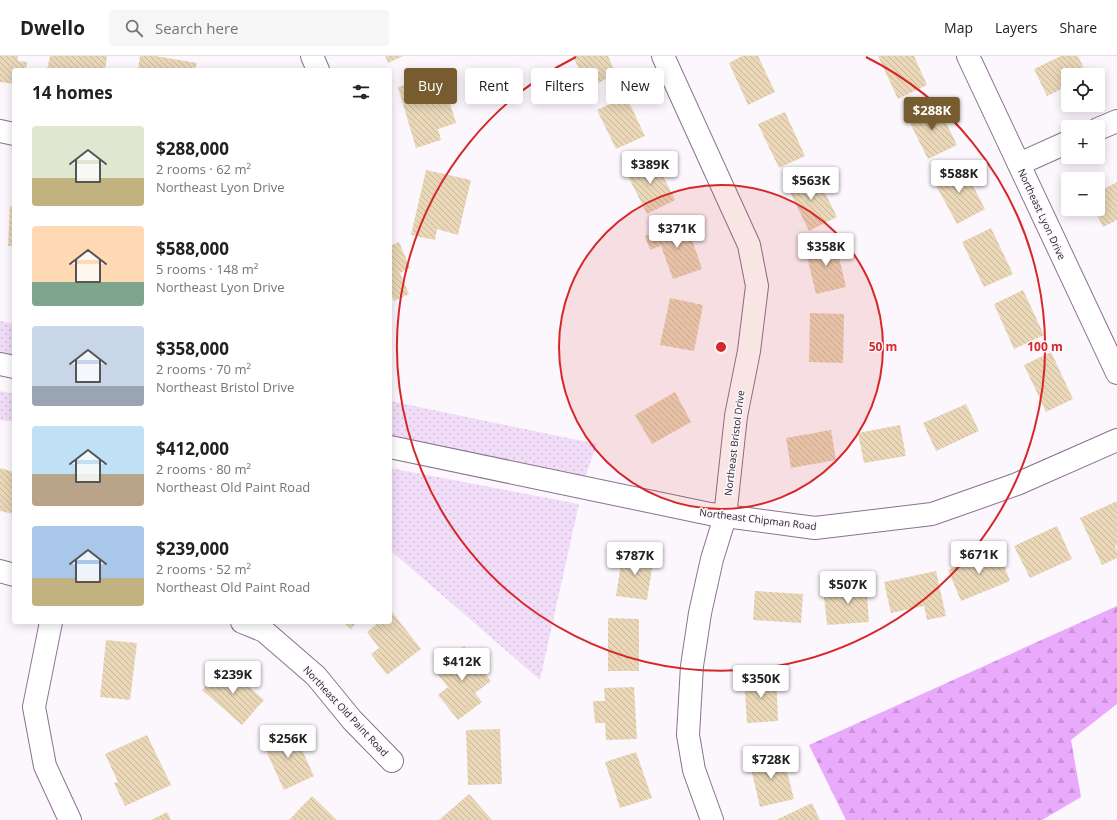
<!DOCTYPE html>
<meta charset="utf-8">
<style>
body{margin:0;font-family:"Open Sans",sans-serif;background:#f6f6f6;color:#202124;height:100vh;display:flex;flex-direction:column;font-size:15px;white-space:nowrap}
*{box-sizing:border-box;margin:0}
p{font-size:13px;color:#757577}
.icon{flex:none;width:22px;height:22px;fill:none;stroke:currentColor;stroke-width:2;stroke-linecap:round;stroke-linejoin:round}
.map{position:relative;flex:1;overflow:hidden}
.sheet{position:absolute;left:12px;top:12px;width:380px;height:556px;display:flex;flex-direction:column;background:#fff;border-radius:4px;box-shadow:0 2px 10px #0003}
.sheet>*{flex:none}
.banner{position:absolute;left:404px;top:12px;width:380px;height:36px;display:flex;gap:8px}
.controls{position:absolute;left:1061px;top:12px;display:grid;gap:8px}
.controls a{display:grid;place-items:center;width:44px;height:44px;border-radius:4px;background:#fff;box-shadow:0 2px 10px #0003;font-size:20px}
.price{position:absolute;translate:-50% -34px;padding:0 9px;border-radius:4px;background:#fff;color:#222;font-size:13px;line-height:26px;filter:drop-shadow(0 1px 2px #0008)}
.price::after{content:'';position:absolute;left:50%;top:24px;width:12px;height:9px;margin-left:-6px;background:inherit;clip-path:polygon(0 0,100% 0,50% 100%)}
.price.on{background:#765c2e;color:#fff}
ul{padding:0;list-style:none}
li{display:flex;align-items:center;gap:12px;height:100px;padding:0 20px}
li span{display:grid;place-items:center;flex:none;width:112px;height:80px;border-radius:4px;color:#555}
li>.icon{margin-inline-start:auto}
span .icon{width:48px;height:48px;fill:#fffc;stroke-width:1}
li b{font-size:17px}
h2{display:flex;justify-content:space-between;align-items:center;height:48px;padding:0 20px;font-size:17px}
.pill{padding:0 14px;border-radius:4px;background:#fff;box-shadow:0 2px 10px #0003;font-size:14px;line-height:36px}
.pill.on{background:#765c2e;color:#fff}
header{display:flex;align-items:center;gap:24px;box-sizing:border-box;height:56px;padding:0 20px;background:#fff;border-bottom:1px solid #e0e0e0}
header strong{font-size:19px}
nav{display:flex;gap:22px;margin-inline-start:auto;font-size:14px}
.search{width:280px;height:36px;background:#f6f6f6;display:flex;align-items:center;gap:10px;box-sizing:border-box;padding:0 14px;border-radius:4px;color:#757577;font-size:15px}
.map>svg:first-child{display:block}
.grass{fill:url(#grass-dots)}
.forest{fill:url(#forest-firs)}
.building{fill:url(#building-back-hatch)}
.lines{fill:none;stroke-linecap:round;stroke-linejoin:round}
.minor-casing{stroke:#87738d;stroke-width:24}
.minor{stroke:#fff;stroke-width:22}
.ring{fill:none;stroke:#d62828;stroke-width:2}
.labels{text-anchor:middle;stroke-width:3;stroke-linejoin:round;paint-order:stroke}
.street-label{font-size:10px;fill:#251d28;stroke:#fcf7fd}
.centre{fill:#d62828;stroke:#fcf7fd;stroke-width:2}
.ring-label{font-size:12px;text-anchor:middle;font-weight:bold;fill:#d62828;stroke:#fcf7fd;stroke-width:3;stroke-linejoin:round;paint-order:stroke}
</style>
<header>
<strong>Dwello</strong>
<div class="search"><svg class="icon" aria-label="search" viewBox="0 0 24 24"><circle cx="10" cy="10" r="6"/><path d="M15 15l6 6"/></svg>Search here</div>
<nav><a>Map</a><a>Layers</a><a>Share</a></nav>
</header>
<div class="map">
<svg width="1117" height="764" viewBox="0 0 1117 764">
<defs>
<pattern id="grass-dots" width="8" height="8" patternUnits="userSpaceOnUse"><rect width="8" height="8" fill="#f2ddf9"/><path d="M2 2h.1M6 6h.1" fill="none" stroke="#cfbdd5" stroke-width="1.8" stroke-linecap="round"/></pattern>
<pattern id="forest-firs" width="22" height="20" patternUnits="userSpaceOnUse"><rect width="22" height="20" fill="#e9aafc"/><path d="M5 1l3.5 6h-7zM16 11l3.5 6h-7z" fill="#c892d8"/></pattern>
<pattern id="building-back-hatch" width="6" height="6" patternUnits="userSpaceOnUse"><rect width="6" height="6" fill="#e9d7b8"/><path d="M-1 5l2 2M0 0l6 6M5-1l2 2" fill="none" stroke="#c8b89e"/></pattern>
</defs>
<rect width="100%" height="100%" fill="#fcf7fd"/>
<!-- grass -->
<g class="grass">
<polygon points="0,265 14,268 14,300 0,297"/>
<polygon points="0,335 14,338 14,366 0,364"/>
<polygon points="390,345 597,388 585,421 390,380"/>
<polygon points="390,412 579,448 540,624 390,494"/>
</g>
<!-- forest -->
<polygon class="forest" points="1117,550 1117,648 1071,684 1081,741 1042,764 846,764 809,689"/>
<!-- building -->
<g class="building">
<polygon points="0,0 18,0 18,5 27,6 26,14 14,14 14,28 0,26"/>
<polygon points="50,0 107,0 105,14 47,14"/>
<polygon points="140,0 155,0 197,7 195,14 138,14"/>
<polygon points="385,0 403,0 388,7"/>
<polygon points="573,0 608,0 616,18 588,32"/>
<polygon points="742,0 758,0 775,36 748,49 729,7"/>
<polygon points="878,0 914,0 927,29 898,43"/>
<polygon points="1061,0 1078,0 1087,19 1068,19 1068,30 1047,40 1034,13"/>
<polygon points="441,18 456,67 438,73 441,84 416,92 398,31"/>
<polygon points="626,40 645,80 616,93 597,54"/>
<polygon points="936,47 957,89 928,103 907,61"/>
<polygon points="785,56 805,100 779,112 758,68"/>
<polygon points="653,100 675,144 647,158 625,114"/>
<polygon points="962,109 985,153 957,168 933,124"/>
<polygon points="426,114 471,124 458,179 437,173 435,184 411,179"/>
<polygon points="814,115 837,161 809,175 786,128"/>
<polygon points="1117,126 1117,164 1103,171 1094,153 1098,153 1098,136"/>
<polygon points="10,150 14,151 14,190 8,190"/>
<polygon points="686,166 702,213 673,223 661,190 650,194 645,180"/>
<polygon points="991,172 1013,218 984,231 962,186"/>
<polygon points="835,184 846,231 816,238 805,192"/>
<polygon points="399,186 410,212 400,217 409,238 394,245 393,242 390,243 390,190"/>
<polygon points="1023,234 1044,279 1014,293 994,248"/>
<polygon points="670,242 703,249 694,295 660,289"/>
<polygon points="810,257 844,258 843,307 809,306"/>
<polygon points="1051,296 1073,343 1046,356 1024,309"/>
<polygon points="675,336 691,366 652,388 635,359"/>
<polygon points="966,348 979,375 936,395 923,367"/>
<polygon points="900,369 906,400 864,407 858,377"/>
<polygon points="831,374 836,404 791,412 786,382"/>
<polygon points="0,412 14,416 14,458 0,455"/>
<polygon points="1117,445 1117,489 1115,490 1117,495 1117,502 1102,509 1080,462"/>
<polygon points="1057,470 1072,503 1030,522 1014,490"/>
<polygon points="998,494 1010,525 961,545 948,514"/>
<polygon points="623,495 654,500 647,544 616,540"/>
<polygon points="936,515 946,560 927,564 924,550 891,557 884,526"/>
<polygon points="866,525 869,566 827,569 824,540 842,538 842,527"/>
<polygon points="755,535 803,538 801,567 753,564"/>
<polygon points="392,556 421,593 387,619 371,598 379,592 367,576 379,566 390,566 390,558"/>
<polygon points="608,562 639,563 639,615 608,615"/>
<polygon points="343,566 357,566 351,573"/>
<polygon points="106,584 137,587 130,644 100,641"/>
<polygon points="464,590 491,625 475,637 482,646 458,664 438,639 448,631 434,613"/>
<polygon points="224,609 264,644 242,669 202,634"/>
<polygon points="776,619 778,665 747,667 744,621"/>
<polygon points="634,631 637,683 606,684 605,667 595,667 593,645 605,645 604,632"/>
<polygon points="292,672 314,720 284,734 262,686"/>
<polygon points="500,673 502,728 468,729 466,674"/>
<polygon points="147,679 171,729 125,750 114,727 118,726 105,698"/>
<polygon points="636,696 652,742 620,752 605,706"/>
<polygon points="782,696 794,743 760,751 749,704"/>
<polygon points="469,738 492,764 439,764"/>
<polygon points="312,740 337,764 289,764"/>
<polygon points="812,747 820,764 776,764"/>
<polygon points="167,756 171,764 151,764"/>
</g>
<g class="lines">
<!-- minor casing -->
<g class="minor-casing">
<g id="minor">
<polyline points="312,0 318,14"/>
<polyline points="663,0 749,189 757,230 749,295 736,360 725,461 712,503 700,557 692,610 688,679 694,714 712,764"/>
<polyline points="968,0 1117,317"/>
<polyline points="1098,73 1117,65"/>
<polyline points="0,75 14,78"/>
<polyline points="1019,108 1068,86"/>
<polyline points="0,308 14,311"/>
<polyline points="390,391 710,458 815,472 932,458 1017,428 1117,384"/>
<polyline points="0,515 14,519"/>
<polyline points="51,566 34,651 45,710 70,764"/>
<polyline points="242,566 264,575 316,620 352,664 392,705"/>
</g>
</g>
<!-- minor -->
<use href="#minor" class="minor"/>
</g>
<!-- distance rings -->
<circle cx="721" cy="291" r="162" fill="#d62828" fill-opacity=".12"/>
<g class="ring">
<circle cx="721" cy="291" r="162"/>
<path d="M866 1A324 324 0 1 1 576 1"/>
</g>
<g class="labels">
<!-- street labels -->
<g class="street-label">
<text transform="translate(1042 158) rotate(65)" y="4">Northeast Lyon Drive</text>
<text transform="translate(734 387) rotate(-83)" y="4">Northeast Bristol Drive</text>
<text transform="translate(758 463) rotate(7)" y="4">Northeast Chipman Road</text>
<text transform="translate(346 655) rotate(47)" y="4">Northeast Old Paint Road</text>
</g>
</g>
<circle cx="721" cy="291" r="6" class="centre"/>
<g class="ring-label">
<text x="883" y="295">50 m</text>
<text x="1045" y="295">100 m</text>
</g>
</svg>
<div class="controls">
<a><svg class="icon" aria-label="locate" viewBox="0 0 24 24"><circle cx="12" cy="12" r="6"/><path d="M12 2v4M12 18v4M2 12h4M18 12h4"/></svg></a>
<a>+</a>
<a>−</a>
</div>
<b class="price on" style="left:932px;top:75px">$288K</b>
<b class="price" style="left:650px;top:129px">$389K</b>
<b class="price" style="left:959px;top:138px">$588K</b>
<b class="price" style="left:811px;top:145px">$563K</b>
<b class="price" style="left:677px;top:193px">$371K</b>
<b class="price" style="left:826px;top:211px">$358K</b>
<b class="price" style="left:979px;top:519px">$671K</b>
<b class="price" style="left:635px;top:520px">$787K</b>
<b class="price" style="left:848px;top:549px">$507K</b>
<b class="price" style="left:462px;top:626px">$412K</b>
<b class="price" style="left:233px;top:639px">$239K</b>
<b class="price" style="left:761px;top:643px">$350K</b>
<b class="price" style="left:288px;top:703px">$256K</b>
<b class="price" style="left:771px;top:724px">$728K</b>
<div class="banner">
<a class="pill on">Buy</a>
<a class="pill">Rent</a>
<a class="pill">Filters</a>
<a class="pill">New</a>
</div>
<section class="sheet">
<h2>14 homes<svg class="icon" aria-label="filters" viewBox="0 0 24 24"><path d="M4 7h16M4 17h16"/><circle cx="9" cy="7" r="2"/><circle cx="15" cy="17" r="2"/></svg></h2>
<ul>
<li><span style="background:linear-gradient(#dfe7d0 65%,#c2b280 0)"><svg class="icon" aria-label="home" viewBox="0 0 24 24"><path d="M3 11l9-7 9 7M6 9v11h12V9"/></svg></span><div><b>$288,000</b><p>2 rooms · 62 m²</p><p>Northeast Lyon Drive</p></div></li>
<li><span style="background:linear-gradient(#ffd9b3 70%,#7fa58c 0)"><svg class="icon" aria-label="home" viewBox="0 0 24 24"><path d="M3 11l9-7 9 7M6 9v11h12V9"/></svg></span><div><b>$588,000</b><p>5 rooms · 148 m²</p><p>Northeast Lyon Drive</p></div></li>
<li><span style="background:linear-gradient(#c9d6e8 75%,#9aa5b1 0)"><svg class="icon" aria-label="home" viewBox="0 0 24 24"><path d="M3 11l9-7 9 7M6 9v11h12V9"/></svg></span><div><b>$358,000</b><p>2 rooms · 70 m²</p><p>Northeast Bristol Drive</p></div></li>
<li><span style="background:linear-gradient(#bfe0f5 60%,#b9a48a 0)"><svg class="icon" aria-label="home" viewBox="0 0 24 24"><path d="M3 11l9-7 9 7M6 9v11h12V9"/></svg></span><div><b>$412,000</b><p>2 rooms · 80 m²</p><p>Northeast Old Paint Road</p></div></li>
<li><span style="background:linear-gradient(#a9c7e8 65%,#c2b280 0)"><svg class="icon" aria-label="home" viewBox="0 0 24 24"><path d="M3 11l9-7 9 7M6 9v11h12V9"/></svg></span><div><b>$239,000</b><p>2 rooms · 52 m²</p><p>Northeast Old Paint Road</p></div></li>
</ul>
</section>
</div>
